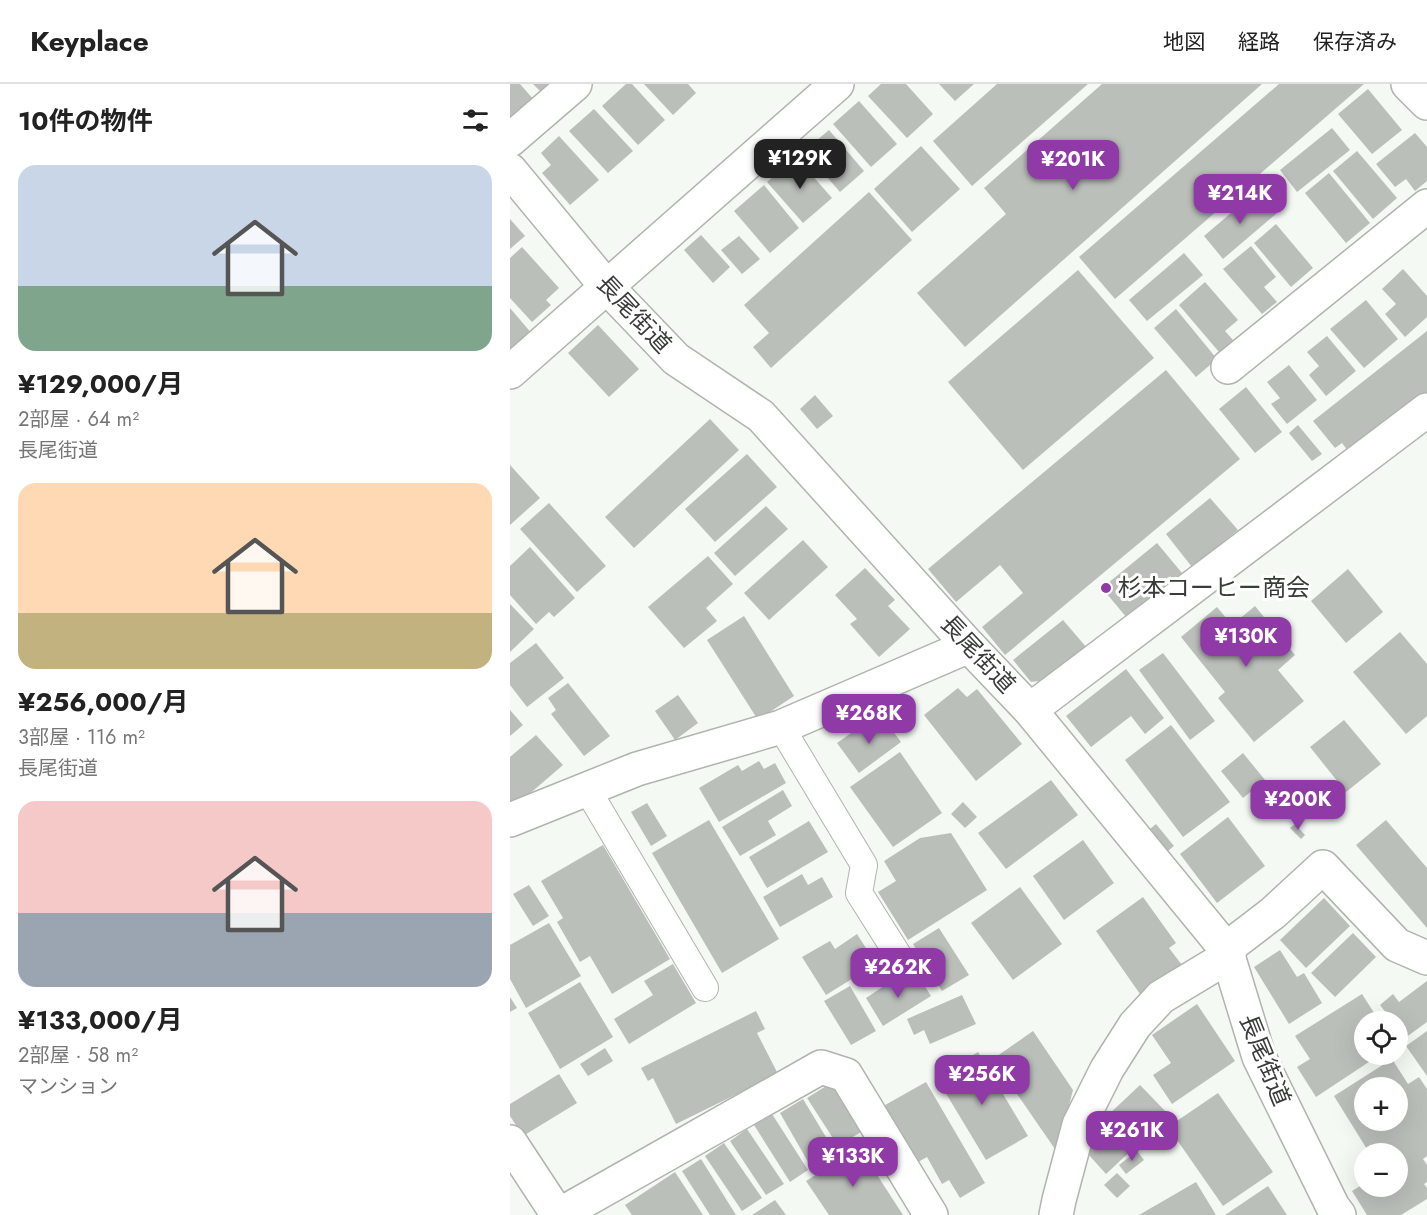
<!DOCTYPE html>
<html lang="ja">
<meta charset="utf-8">
<style>
body{margin:0;font-family:Jost,"Noto Sans JP",sans-serif;background:#f6f6f6;color:#222;height:100vh;display:flex;flex-direction:column;font-size:22px;white-space:nowrap}
*{box-sizing:border-box;margin:0}
p{font-size:20px;color:#767676}
.icon{flex:none;width:33px;height:33px;fill:none;stroke:currentColor;stroke-width:2;stroke-linecap:round;stroke-linejoin:round}
.map{position:relative;flex:1;overflow:hidden}
.drawer{display:flex;flex-direction:column;background:#fff;width:510px}
.drawer>*{flex:none}
.tools{position:absolute;left:844px;top:927px;display:grid;gap:12px}
.tools a{display:grid;place-items:center;width:54px;height:54px;border-radius:50%;background:#fff;box-shadow:0 6px 24px #0002;font-size:30px}
.price{position:absolute;translate:-50% -51px;padding:0 14px;border-radius:12px;background:#8f3aa7;color:#fff;font-size:20px;line-height:39px;filter:drop-shadow(0 2px 3px #0008)}
.price::after{content:'';position:absolute;left:50%;top:36px;width:18px;height:14px;margin-left:-9px;background:inherit;clip-path:polygon(0 0,100% 0,50% 100%)}
.price.current{background:#222;color:#fff}
ul{padding:0;list-style:none}
li{display:grid;align-content:center;gap:12px;height:318px;padding:0 18px}
li span{display:grid;place-items:center;height:186px;border-radius:18px;color:#555}
li>.icon{margin-inline-start:auto}
span .icon{width:108px;height:108px;fill:#fffc;stroke-width:1}
li b{font-size:26px}
h2{display:flex;justify-content:space-between;align-items:center;height:72px;padding:0 18px;font-size:26px}
header{display:flex;align-items:center;gap:36px;box-sizing:border-box;height:84px;padding:0 30px;background:#fff;border-bottom:2px solid #e0e0e0}
header strong{font-size:28px}
nav{display:flex;gap:33px;margin-inline-start:auto;font-size:21px}
main{display:flex;flex:1;min-height:0}
.map>svg:first-child{display:block}
.building{fill:#bbbfba;fill-rule:evenodd}
.lines{fill:none;stroke-linecap:round;stroke-linejoin:round}
.lane-casing{stroke:#b0b4af;stroke-width:28}
.street-casing{stroke:#b0b4af;stroke-width:36}
.lane{stroke:#fff;stroke-width:26}
.street{stroke:#fff;stroke-width:33}
.poi-dot{fill:#8f3aa7;stroke:#fff;stroke-width:2}
.labels{text-anchor:middle;stroke-width:6;stroke-linejoin:round;paint-order:stroke}
.street-label{font-size:24px;fill:#3a3c3a;stroke:#fff}
.poi-label{font-size:24px;fill:#3a3c3a;stroke:#fff;text-anchor:start}
</style>
<header>
<strong>Keyplace</strong>
<nav><a>地図</a><a>経路</a><a>保存済み</a></nav>
</header>
<main>
<section class="drawer">
<h2>10件の物件<svg class="icon" aria-label="filters" viewBox="0 0 24 24"><path d="M4 7h16M4 17h16"/><circle cx="9" cy="7" r="2"/><circle cx="15" cy="17" r="2"/></svg></h2>
<ul>
<li><span style="background:linear-gradient(#c9d6e8 65%,#7fa58c 0)"><svg class="icon" aria-label="home" viewBox="0 0 24 24"><path d="M3 11l9-7 9 7M6 9v11h12V9"/></svg></span><div><b>¥129,000/月</b><p>2部屋 · 64 m²</p><p>長尾街道</p></div></li>
<li><span style="background:linear-gradient(#ffd9b3 70%,#c2b280 0)"><svg class="icon" aria-label="home" viewBox="0 0 24 24"><path d="M3 11l9-7 9 7M6 9v11h12V9"/></svg></span><div><b>¥256,000/月</b><p>3部屋 · 116 m²</p><p>長尾街道</p></div></li>
<li><span style="background:linear-gradient(#f6c9c9 60%,#9aa5b1 0)"><svg class="icon" aria-label="home" viewBox="0 0 24 24"><path d="M3 11l9-7 9 7M6 9v11h12V9"/></svg></span><div><b>¥133,000/月</b><p>2部屋 · 58 m²</p><p>マンション</p></div></li>
</ul>
</section>
<div class="map">
<svg width="917" height="1131" viewBox="0 0 917 1131">
<rect width="100%" height="100%" fill="#f4f9f3"/>
<!-- building -->
<g class="building">
<polygon points="0,0 10,0 24,16 0,37"/>
<polygon points="23,0 40,0 31,8"/>
<polygon points="116,0 122,0 155,36 128,61 92,22"/>
<polygon points="134,0 178,0 186,9 163,31"/>
<polygon points="371,0 396,0 423,30 397,54 358,12"/>
<polygon points="429,0 464,0 445,17"/>
<polygon points="487,0 578,0 462,102 423,57"/>
<polygon points="592,0 752,0 455,263 407,209 496,130 474,104"/>
<polygon points="769,0 854,0 605,215 569,173"/>
<polygon points="858,5 892,46 862,70 828,30"/>
<polygon points="349,17 387,60 361,83 323,40"/>
<polygon points="84,25 123,67 98,89 59,47"/>
<polygon points="822,44 840,66 787,108 770,86"/>
<polygon points="319,46 354,87 330,108 294,67"/>
<polygon points="905,49 917,63 917,97 905,107 896,95 885,103 866,80"/>
<polygon points="49,52 89,96 60,121 32,89 41,81 31,69"/>
<polygon points="411,62 450,105 402,148 364,105"/>
<polygon points="847,67 887,114 863,135 823,87"/>
<polygon points="286,73 322,114 293,139 257,98"/>
<polygon points="819,89 860,139 836,159 795,109"/>
<polygon points="254,101 289,144 260,169 224,127"/>
<polygon points="748,106 767,129 713,175 694,152"/>
<polygon points="359,108 402,156 261,284 243,263 259,249 234,221"/>
<polygon points="0,135 15,152 0,165"/>
<polygon points="766,140 803,184 781,203 744,159"/>
<polygon points="191,151 220,183 203,199 174,166"/>
<polygon points="229,152 250,175 232,190 211,166"/>
<polygon points="741,162 766,193 754,203 767,218 752,230 713,185"/>
<polygon points="12,163 49,204 36,216 41,221 22,238 0,214 0,174"/>
<polygon points="674,169 693,191 637,237 619,216"/>
<polygon points="893,185 917,212 917,233 895,253 875,230 886,220 872,205"/>
<polygon points="568,186 644,274 513,386 438,298"/>
<polygon points="695,198 728,236 715,247 723,256 709,268 669,221"/>
<polygon points="856,216 888,255 854,284 820,245"/>
<polygon points="0,224 23,251 0,271"/>
<polygon points="666,225 707,275 686,293 644,244"/>
<polygon points="88,241 129,285 99,313 58,269"/>
<polygon points="917,247 917,311 841,371 832,359 825,364 803,337"/>
<polygon points="817,252 846,287 816,312 799,291 809,282 797,268"/>
<polygon points="779,281 807,316 777,340 761,320 770,314 757,298"/>
<polygon points="656,286 730,375 495,571 472,543 513,509 490,481 446,518 418,485"/>
<polygon points="736,303 772,348 745,369 709,325"/>
<polygon points="305,311 323,332 307,345 290,325"/>
<polygon points="200,335 229,366 124,464 95,433"/>
<polygon points="788,341 812,370 802,377 779,349"/>
<polygon points="237,370 267,403 205,458 175,425"/>
<polygon points="0,381 30,414 0,441"/>
<polygon points="700,414 728,446 682,483 656,450"/>
<polygon points="39,419 96,482 67,508 10,445"/>
<polygon points="256,422 278,445 225,492 204,469"/>
<polygon points="293,456 318,483 259,536 234,509"/>
<polygon points="647,459 672,489 617,534 592,504"/>
<polygon points="20,463 65,514 44,533 39,528 26,540 0,511 0,482"/>
<polygon points="198,472 223,500 196,524 207,537 174,564 138,523"/>
<polygon points="355,484 385,516 378,522 400,545 369,573 340,540 347,535 325,511"/>
<polygon points="838,485 873,528 836,559 801,517"/>
<polygon points="0,520 24,545 0,568"/>
<polygon points="745,522 785,571 768,586 794,617 744,658 708,614 715,608 671,553 707,523 722,541"/>
<polygon points="234,532 284,612 248,636 197,556"/>
<polygon points="553,536 577,564 538,596 521,598 503,576"/>
<polygon points="890,548 917,580 917,632 896,650 843,588"/>
<polygon points="26,559 54,594 17,623 0,601 0,579"/>
<polygon points="653,569 705,637 680,656 629,586"/>
<polygon points="616,585 654,634 635,650 621,632 581,663 556,632"/>
<polygon points="58,599 100,652 74,672 41,630 46,626 38,614"/>
<polygon points="448,604 457,613 467,605 512,660 466,697 414,631"/>
<polygon points="168,611 188,639 165,656 145,627"/>
<polygon points="0,626 13,641 0,652"/>
<polygon points="374,635 391,658 349,689 327,659 351,642 356,649"/>
<polygon points="834,636 871,680 836,708 800,663"/>
<polygon points="661,641 720,718 673,753 615,676"/>
<polygon points="26,651 53,681 3,724 0,721 0,673"/>
<polygon points="390,668 432,729 383,763 340,703"/>
<polygon points="733,669 755,696 733,714 711,687"/>
<polygon points="249,677 254,685 265,679 276,699 209,738 189,704 228,681 232,687"/>
<polygon points="541,696 568,731 496,785 468,749"/>
<polygon points="273,706 282,722 258,737 266,751 230,772 212,743"/>
<polygon points="453,718 467,733 455,744 441,730"/>
<polygon points="137,719 157,752 141,762 121,728"/>
<polygon points="718,733 755,782 707,819 670,770"/>
<polygon points="199,736 269,855 212,889 142,769"/>
<polygon points="876,736 917,784 917,844 846,761"/>
<polygon points="299,737 318,768 257,804 239,773"/>
<polygon points="646,740 664,762 653,771 635,749"/>
<polygon points="785,740 795,751 791,755 780,744"/>
<polygon points="441,749 477,806 398,856 368,808 386,797 374,777 410,754"/>
<polygon points="573,756 604,799 554,836 523,792"/>
<polygon points="93,761 160,875 102,910 80,872 70,878 47,838 53,834 31,797"/>
<polygon points="292,790 298,801 312,793 323,813 270,843 253,813"/>
<polygon points="19,801 39,832 23,842 3,810"/>
<polygon points="510,803 552,860 503,896 461,839"/>
<polygon points="633,813 666,859 659,864 672,881 630,910 586,847"/>
<polygon points="814,814 840,842 796,884 770,856"/>
<polygon points="39,839 71,892 16,924 0,895 0,861"/>
<polygon points="429,844 459,891 432,907 403,860"/>
<polygon points="843,849 866,873 825,913 801,889"/>
<polygon points="347,850 366,880 316,911 292,873 320,857 325,865"/>
<polygon points="770,866 787,893 794,889 812,919 779,940 744,883"/>
<polygon points="163,880 186,919 119,960 104,935 143,911 134,897"/>
<polygon points="408,891 421,912 373,942 356,914 380,898 385,906"/>
<polygon points="917,897 917,938 895,954 888,944 888,938 883,938 870,921 883,910 889,918"/>
<polygon points="70,898 103,953 50,985 18,929"/>
<polygon points="340,902 366,947 341,961 314,917"/>
<polygon points="852,910 870,938 855,938 855,970 871,970 806,1013 787,983 800,975 785,952"/>
<polygon points="452,911 466,940 420,960 414,946 404,951 397,935"/>
<polygon points="0,913 7,924 0,928"/>
<polygon points="687,920 725,977 662,1020 643,991 661,979 642,951"/>
<polygon points="246,927 255,945 247,949 268,990 166,1040 143,994 138,997 131,984"/>
<polygon points="523,947 563,1006 547,1068 483,975"/>
<polygon points="917,947 917,992 896,962"/>
<polygon points="95,964 103,977 78,992 70,980"/>
<polygon points="468,968 518,1052 476,1076 426,993"/>
<path d="M882,975L898,1000L909,993L917,1005V1072L913,1075L917,1081V1098L914,1100L917,1104V1115L891,1131H857L842,1107L855,1099V1102H888V1070H860L824,1012ZM855,1004H888V1036H855Z"/>
<polygon points="49,990 67,1019 13,1052 0,1032 0,1020"/>
<polygon points="416,998 475,1099 450,1114 439,1096 432,1100 417,1073 401,1082 368,1025"/>
<polygon points="321,999 351,1048 328,1062 297,1014"/>
<polygon points="630,1001 659,1031 596,1090 578,1070 596,1033"/>
<polygon points="708,1009 763,1088 713,1122 658,1043"/>
<polygon points="293,1015 325,1068 301,1083 270,1029"/>
<polygon points="262,1030 298,1086 280,1098 244,1041"/>
<polygon points="237,1045 274,1100 256,1111 220,1057"/>
<polygon points="214,1059 252,1114 232,1127 195,1072"/>
<polygon points="349,1063 393,1131 319,1131 296,1097"/>
<polygon points="627,1067 634,1076 616,1090 609,1081"/>
<polygon points="191,1075 226,1131 200,1131 172,1087"/>
<polygon points="165,1088 193,1131 122,1131 115,1121"/>
<polygon points="607,1089 620,1102 607,1114 594,1101"/>
<polygon points="686,1098 706,1131 629,1131"/>
<polygon points="758,1102 777,1131 715,1131"/>
<polygon points="265,1116 276,1131 242,1131"/>
</g>
<g class="lines">
<!-- lane casing -->
<g class="lane-casing">
<g id="lane">
<polyline points="271,643 354,781 349,809 390,874"/>
<polyline points="77,705 195,904"/>
</g>
</g>
<!-- street casing -->
<g class="street-casing">
<g id="street">
<polyline points="898,0 917,19"/>
<polyline points="0,56 65,0"/>
<polyline points="0,86 96,202 166,275 251,332 459,562 520,626 716,865 749,973 823,1123 829,1131"/>
<polyline points="718,283 917,122"/>
<polyline points="0,288 327,0"/>
<polyline points="520,626 917,326"/>
<polyline points="0,736 127,685 271,643 459,562"/>
<polyline points="716,865 763,829 813,783 887,861 917,874"/>
<polyline points="0,1058 48,1131"/>
<polyline points="49,1131 311,983 336,991 421,1131"/>
<polyline points="546,1131 549,1116 569,1041 597,985 625,941 651,913 719,872"/>
</g>
</g>
<!-- lane -->
<use href="#lane" class="lane"/>
<!-- street -->
<use href="#street" class="street"/>
</g>
<!-- markers -->
<circle class="poi-dot" cx="596" cy="504" r="6"/>
<g class="labels">
<!-- street labels -->
<g class="street-label">
<text transform="translate(124 230) rotate(47)" y="8">長尾街道</text>
<text transform="translate(468 570) rotate(47)" y="8">長尾街道</text>
<text transform="translate(755 976) rotate(68)" y="8">長尾街道</text>
</g>
<!-- poi labels -->
<g class="poi-label">
<text x="608" y="512">杉本コーヒー商会</text>
</g>
</g>
</svg>
<div class="tools">
<a><svg class="icon" aria-label="locate" viewBox="0 0 24 24"><circle cx="12" cy="12" r="6"/><path d="M12 2v4M12 18v4M2 12h4M18 12h4"/></svg></a>
<a>+</a>
<a>−</a>
</div>
<b class="price current" style="left:290px;top:106px">¥129K</b>
<b class="price" style="left:563px;top:107px">¥201K</b>
<b class="price" style="left:730px;top:141px">¥214K</b>
<b class="price" style="left:736px;top:584px">¥130K</b>
<b class="price" style="left:359px;top:661px">¥268K</b>
<b class="price" style="left:788px;top:747px">¥200K</b>
<b class="price" style="left:388px;top:915px">¥262K</b>
<b class="price" style="left:472px;top:1022px">¥256K</b>
<b class="price" style="left:622px;top:1078px">¥261K</b>
<b class="price" style="left:343px;top:1104px">¥133K</b>
</div>
</main>
